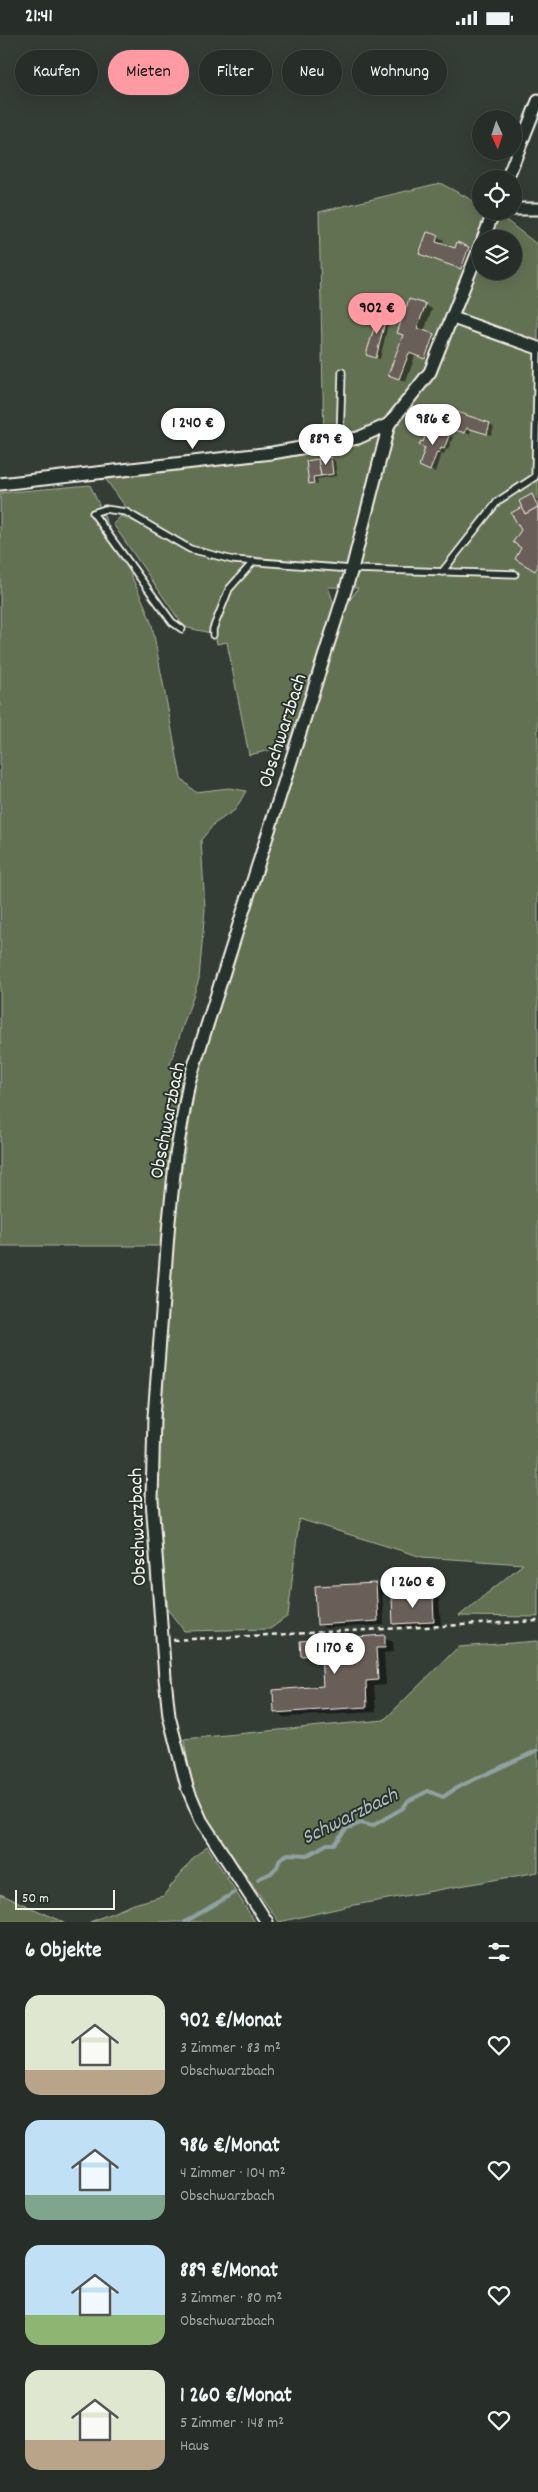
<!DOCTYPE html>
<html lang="de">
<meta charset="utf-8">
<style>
body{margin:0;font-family:Dekko,sans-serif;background:#333934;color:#f1f3f6;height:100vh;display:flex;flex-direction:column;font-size:19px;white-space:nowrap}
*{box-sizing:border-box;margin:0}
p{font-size:16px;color:#a4a8a8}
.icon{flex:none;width:28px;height:28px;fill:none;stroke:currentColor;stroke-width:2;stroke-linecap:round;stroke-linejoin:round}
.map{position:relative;height:1887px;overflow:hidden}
.panel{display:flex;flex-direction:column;background:#272d28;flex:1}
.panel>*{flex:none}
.guide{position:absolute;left:15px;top:15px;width:509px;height:45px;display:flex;gap:10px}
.needle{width:32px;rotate:177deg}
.buttons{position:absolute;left:472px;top:75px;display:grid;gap:10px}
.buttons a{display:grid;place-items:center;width:50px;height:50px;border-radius:50%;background:#272d28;box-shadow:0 5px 20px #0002,0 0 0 1px #434945;font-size:25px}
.scale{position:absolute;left:15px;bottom:12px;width:100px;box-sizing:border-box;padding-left:5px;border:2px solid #f4f1e8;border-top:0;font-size:14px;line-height:18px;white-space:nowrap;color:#f4f1e8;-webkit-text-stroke:4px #26332d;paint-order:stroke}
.price{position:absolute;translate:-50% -42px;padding:0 11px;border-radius:18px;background:#fff;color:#222;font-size:16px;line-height:32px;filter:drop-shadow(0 1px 2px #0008)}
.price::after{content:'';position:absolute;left:50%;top:30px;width:15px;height:11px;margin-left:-8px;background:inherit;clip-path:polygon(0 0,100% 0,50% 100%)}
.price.active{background:#ff9aa2;color:#111}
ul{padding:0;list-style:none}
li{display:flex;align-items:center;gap:15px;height:125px;padding:0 25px}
li span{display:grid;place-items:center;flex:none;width:140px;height:100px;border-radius:15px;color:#555}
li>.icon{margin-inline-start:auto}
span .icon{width:60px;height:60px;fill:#fffc;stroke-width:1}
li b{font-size:21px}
h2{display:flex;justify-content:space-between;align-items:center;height:60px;padding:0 25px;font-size:21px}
.pill{padding:0 18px;border-radius:22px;background:#272d28;box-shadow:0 5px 20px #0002,0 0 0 1px #434945;font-size:18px;line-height:45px}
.pill.active{background:#ff9aa2;color:#111}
.status{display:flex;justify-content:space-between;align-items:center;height:35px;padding:0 25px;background:#272d28;direction:ltr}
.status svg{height:14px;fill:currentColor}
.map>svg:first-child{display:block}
.green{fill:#637152;stroke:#acb19d;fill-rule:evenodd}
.shadow{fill:#0007}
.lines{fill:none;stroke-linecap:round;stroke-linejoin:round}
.stream{stroke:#8fa1a2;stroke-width:4}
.building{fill:#6a5e58;stroke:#f4f1e8}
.service-casing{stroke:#f4f1e8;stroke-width:9}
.minor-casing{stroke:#f4f1e8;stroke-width:15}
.path{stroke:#f4f1e8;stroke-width:2.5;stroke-dasharray:5 4;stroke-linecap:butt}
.service{stroke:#26332d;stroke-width:5.5}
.minor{stroke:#26332d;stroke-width:11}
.labels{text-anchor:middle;stroke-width:4;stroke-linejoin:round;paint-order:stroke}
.street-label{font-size:20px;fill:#f4f1e8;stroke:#26332d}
.water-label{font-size:21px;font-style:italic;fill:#b1bbb9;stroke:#26332d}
</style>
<div class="status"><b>21:41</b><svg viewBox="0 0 49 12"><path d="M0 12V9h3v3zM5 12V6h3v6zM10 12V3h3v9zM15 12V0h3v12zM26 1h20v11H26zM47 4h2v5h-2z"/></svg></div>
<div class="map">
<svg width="538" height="1887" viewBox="0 0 538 1887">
<rect width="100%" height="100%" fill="#343c36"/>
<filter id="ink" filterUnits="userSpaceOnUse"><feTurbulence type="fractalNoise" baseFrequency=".02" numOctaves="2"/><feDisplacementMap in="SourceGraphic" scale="10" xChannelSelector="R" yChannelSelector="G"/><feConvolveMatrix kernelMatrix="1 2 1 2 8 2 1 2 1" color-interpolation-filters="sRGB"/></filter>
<g filter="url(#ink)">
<!-- green -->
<g class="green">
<path d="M440,148L481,170V176H493L498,179L538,210V1582L459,1581L523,1529L422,1522L299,1484L288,1581L270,1594L184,1596L168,1575L156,1463L173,1188L196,1048L345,572L358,553L328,552L334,569L288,711L249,720L227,607L217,609L215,599L184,592L113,489L121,481L137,488L99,435L324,405L319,177ZM481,204H514V236H481Z"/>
<polygon points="90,450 145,571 152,590 181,743 195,757 229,753 246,756 235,775 214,789 201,805 205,874 199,944 170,1029 181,1046 163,1211 0,1211 0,458"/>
<polygon points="538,1606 538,1837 349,1871 279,1887 206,1784 190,1740 184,1704 384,1685 458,1612"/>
<polygon points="207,1811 255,1887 90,1887 134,1869 163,1861 194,1822"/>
<polygon points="0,1859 64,1887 0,1887"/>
</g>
<!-- shadow -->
<g class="shadow">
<polygon points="438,202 444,205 442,210 455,215 469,213 475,216 468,236 427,222"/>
<polygon points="425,270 432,274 424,297 440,304 431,326 415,321 406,347 390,340"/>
<polygon points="386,279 390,281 380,324 371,322 367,320 371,301 374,302"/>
<polygon points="490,389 494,392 491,400 471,394 470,399 453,393"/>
<polygon points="449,400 453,402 448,415 446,414 444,419 441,418 435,437 424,433"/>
<polygon points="331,423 335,426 337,441 317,444 318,450 310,448 307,427"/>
<polygon points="532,461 538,465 538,536 517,523 523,512 523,472"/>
<polygon points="375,1549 382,1553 384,1590 325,1593 318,1589"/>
<polygon points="433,1561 439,1565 441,1590 401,1592 394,1588"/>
<polygon points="384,1602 393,1607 394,1617 384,1618 386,1650 374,1651 376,1677 284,1682 276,1677 324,1652 322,1625 311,1626 302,1621"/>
</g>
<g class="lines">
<!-- stream -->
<g class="stream">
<polyline points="258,1844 271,1838 277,1832 280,1824 288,1819 308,1820 327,1809 334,1809 346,1794 361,1788 372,1791 403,1773 408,1766 428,1756 443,1762 458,1752 538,1715"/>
<polyline points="185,1887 234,1858"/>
</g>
</g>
<!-- building -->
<g class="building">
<polygon points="427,197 438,200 436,207 455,213 457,207 469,212 461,234 419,219"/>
<polygon points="409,264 426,269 417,293 434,299 425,324 409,318 399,344 388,340 403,300 397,298"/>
<polygon points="379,276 387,278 376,323 366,320"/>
<polygon points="457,377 490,388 487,399 467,393 465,398 452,394"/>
<polygon points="429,391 450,398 444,414 441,413 439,418 437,417 430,436 419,431 425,413 419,410 421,406 423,407"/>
<polygon points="331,422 333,439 321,441 318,424"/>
<polygon points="318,424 321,441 313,442 314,448 309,449 306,426"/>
<polygon points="532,459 538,472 525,479 519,466"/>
<polygon points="522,472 525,479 538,472 538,532 535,536 515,524 521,513 513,507 521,495 511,478"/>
<polygon points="376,1548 378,1586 317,1590 315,1551"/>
<polygon points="433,1560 434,1587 393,1589 392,1562"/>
<polygon points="385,1600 385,1613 376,1613 378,1645 366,1646 367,1672 274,1678 273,1655 323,1651 321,1620 301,1621 300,1606"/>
</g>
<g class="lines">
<!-- service casing -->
<g class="service-casing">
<g id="service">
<polyline points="340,406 342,337"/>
<polyline points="442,537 498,466 535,442 538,313"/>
<polyline points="182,594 172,587 93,478 105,474 126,477 190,514 233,525 352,534 515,539"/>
<polyline points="213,600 213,594 229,554 254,526"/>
</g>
</g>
<!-- minor casing -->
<g class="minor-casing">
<g id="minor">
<polyline points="507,144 538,66"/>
<polyline points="514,174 538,174"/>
<polyline points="483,204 494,176"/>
<polyline points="453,283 538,313"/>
<polyline points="0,449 272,418 358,403 389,389"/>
<polyline points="267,1887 201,1785 187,1752 169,1681 165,1643 152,1465 154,1382 169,1186 176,1120 189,1047 352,534 389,389 430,337 481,209"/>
</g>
</g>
<!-- path -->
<polyline class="path" points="173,1605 538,1586"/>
<!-- service -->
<use href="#service" class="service"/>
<!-- minor -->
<use href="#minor" class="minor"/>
</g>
</g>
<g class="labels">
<!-- street labels -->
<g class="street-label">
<text transform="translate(281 695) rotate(-72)" y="7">Obschwarzbach</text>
<text transform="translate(166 1085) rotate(-79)" y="7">Obschwarzbach</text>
<text transform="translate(136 1492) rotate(-92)" y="7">Obschwarzbach</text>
</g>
<!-- water labels -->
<g class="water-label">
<text transform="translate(349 1780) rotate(-26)" y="7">Schwarzbach</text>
</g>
</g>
</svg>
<div class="buttons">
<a><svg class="needle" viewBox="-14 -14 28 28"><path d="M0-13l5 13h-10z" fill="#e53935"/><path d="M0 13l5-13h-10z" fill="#a4a8a8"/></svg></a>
<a><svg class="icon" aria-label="locate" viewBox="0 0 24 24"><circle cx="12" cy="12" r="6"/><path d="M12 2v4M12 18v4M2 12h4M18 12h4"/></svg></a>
<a><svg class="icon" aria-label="layers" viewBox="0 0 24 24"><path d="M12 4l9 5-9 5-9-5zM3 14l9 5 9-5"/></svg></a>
</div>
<div class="scale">50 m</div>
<b class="price active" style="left:377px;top:300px">902 €</b>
<b class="price" style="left:433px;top:411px">986 €</b>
<b class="price" style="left:193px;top:415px">1 240 €</b>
<b class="price" style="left:326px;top:431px">889 €</b>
<b class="price" style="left:413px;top:1574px">1 260 €</b>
<b class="price" style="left:335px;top:1640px">1 170 €</b>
<div class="guide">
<a class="pill">Kaufen</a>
<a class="pill active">Mieten</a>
<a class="pill">Filter</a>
<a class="pill">Neu</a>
<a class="pill">Wohnung</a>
</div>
</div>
<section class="panel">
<h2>6 Objekte<svg class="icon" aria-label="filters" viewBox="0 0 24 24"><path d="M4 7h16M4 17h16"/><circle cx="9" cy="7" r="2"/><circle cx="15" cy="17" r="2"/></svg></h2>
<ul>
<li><span style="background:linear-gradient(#dfe7d0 75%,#b9a48a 0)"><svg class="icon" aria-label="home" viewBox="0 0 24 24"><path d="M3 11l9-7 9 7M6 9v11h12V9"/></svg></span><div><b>902 €/Monat</b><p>3 Zimmer · 83 m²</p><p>Obschwarzbach</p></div><svg class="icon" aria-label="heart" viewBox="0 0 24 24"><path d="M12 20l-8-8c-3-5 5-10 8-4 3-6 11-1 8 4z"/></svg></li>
<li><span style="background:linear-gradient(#bfe0f5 75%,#7fa58c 0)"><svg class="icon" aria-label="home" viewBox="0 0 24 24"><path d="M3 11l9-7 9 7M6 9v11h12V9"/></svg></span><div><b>986 €/Monat</b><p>4 Zimmer · 104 m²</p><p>Obschwarzbach</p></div><svg class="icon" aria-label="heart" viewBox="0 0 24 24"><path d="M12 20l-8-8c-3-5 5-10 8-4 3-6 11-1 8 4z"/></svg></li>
<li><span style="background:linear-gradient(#bfe0f5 70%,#8fb573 0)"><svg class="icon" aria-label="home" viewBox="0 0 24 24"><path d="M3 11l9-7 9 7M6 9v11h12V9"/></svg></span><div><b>889 €/Monat</b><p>3 Zimmer · 80 m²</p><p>Obschwarzbach</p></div><svg class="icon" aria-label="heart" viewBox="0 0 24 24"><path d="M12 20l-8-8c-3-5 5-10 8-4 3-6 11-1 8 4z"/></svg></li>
<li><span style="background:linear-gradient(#dfe7d0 70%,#b9a48a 0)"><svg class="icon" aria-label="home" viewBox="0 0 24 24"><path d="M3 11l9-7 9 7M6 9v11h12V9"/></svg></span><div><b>1 260 €/Monat</b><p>5 Zimmer · 148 m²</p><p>Haus</p></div><svg class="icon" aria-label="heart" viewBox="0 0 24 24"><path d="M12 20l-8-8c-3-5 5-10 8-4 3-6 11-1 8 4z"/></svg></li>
</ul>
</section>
